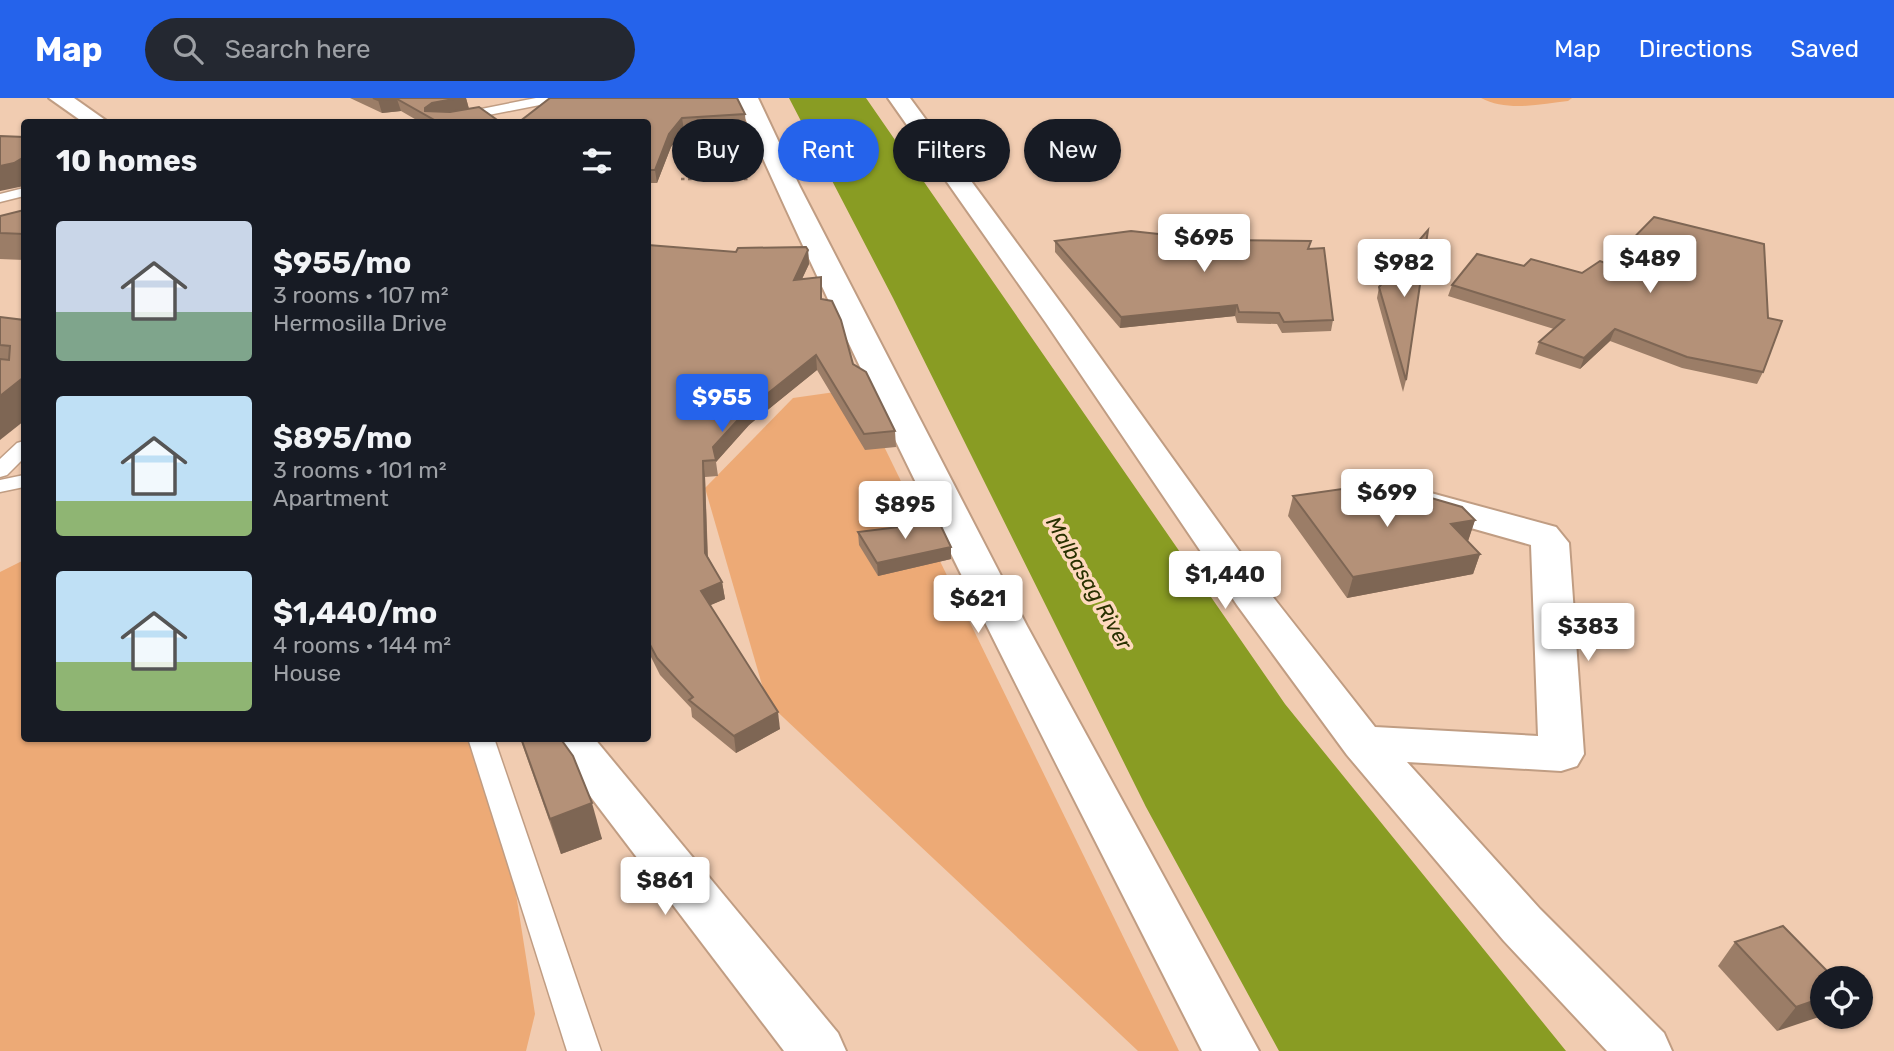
<!DOCTYPE html>
<meta charset="utf-8">
<style>
body{margin:0;font-family:Rubik,sans-serif;background:#242831;color:#f1f3f6;height:100vh;display:flex;flex-direction:column;font-size:26px;white-space:nowrap}
*{box-sizing:border-box;margin:0}
p{font-size:23px;color:#9ea1a6}
.icon{flex:none;width:38px;height:38px;fill:none;stroke:currentColor;stroke-width:2;stroke-linecap:round;stroke-linejoin:round}
.map{position:relative;flex:1;overflow:hidden}
.side{position:absolute;left:21px;top:21px;width:630px;height:623px;display:flex;flex-direction:column;background:#171b24;border-radius:7px;box-shadow:0 2px 5px #0004}
.side>*{flex:none}
.guide{position:absolute;left:672px;top:21px;width:665px;height:63px;display:flex;gap:14px}
.fabs{position:absolute;left:1810px;top:868px;display:grid;gap:14px}
.fabs a{display:grid;place-items:center;width:63px;height:63px;border-radius:50%;background:#171b24;box-shadow:0 2px 5px #0004;font-size:35px}
.price{position:absolute;translate:-50% -60px;padding:0 16px;border-radius:7px;background:#fff;color:#222;font-size:23px;line-height:46px;filter:drop-shadow(0 2px 4px #0008)}
.price::after{content:'';position:absolute;left:50%;top:42px;width:21px;height:16px;margin-left:-10px;background:inherit;clip-path:polygon(0 0,100% 0,50% 100%)}
.price.current{background:#2563eb;color:#fff}
ul{padding:0;list-style:none}
li{display:flex;align-items:center;gap:21px;height:175px;padding:0 35px}
li span{display:grid;place-items:center;flex:none;width:196px;height:140px;border-radius:7px;color:#555}
li>.icon{margin-inline-start:auto}
span .icon{width:84px;height:84px;fill:#fffc;stroke-width:1}
li b{font-size:30px}
h2{display:flex;justify-content:space-between;align-items:center;height:84px;padding:0 35px;font-size:30px}
.pill{padding:0 24px;border-radius:32px;background:#171b24;box-shadow:0 2px 5px #0004;font-size:24px;line-height:63px}
.pill.current{background:#2563eb;color:#fff}
header{display:flex;align-items:center;gap:42px;box-sizing:border-box;height:98px;padding:0 35px;background:#2563eb;color:#fff}
header strong{font-size:33px}
nav{display:flex;gap:38px;margin-inline-start:auto;font-size:24px}
.search{width:490px;height:63px;background:#242831;display:flex;align-items:center;gap:18px;box-sizing:border-box;padding:0 24px;border-radius:38px;color:#9ea1a6;font-size:26px}
.map>svg:first-child{display:block}
.green{fill:#edaa76}
.water{fill:#899c23}
.lines{fill:none;stroke-linecap:round;stroke-linejoin:round}
.lane-casing{stroke:#c09d83;stroke-width:3}
.street-casing{stroke:#c09d83;stroke-width:4}
.secondary-casing{stroke:#c09d83;stroke-width:4}
.path{stroke:#947966;stroke-width:2.5;stroke-dasharray:3.5 3.5;stroke-linecap:butt}
.lane{fill:#fff;fill-rule:evenodd}
.street{fill:#fff;fill-rule:evenodd}
.secondary{fill:#fff;fill-rule:evenodd}
.wall{fill:#9b7d67}
.shaded-wall{fill:#7e6654}
.building{fill:#b49178;stroke:#7e6654;stroke-width:2}
.labels{text-anchor:middle;stroke-width:7;stroke-linejoin:round;paint-order:stroke}
.water-label{font-size:21px;font-style:italic;fill:#293100;stroke:#fed9bd}
</style>
<header>
<strong>Map</strong>
<div class="search"><svg class="icon" aria-label="search" viewBox="0 0 24 24"><circle cx="10" cy="10" r="6"/><path d="M15 15l6 6"/></svg>Search here</div>
<nav><a>Map</a><a>Directions</a><a>Saved</a></nav>
</header>
<div class="map">
<svg width="1894" height="953" viewBox="0 0 1894 953">
<rect width="100%" height="100%" fill="#f1ccb1"/>
<!-- green -->
<g class="green">
<path d="M1481,0H1572L1568,3C1541,6 1507,14 1481,0Z"/>
<polygon points="856,291 1179,953 1138,953 767,604 705,390 793,300"/>
<polygon points="24,462 24,640 469,641 513,777 535,916 526,953 0,953 0,474"/>
</g>
<!-- water -->
<polygon class="water" points="789,0 866,0 1285,606 1566,953 1279,953 1146,709 893,200"/>
<g class="lines">
<!-- lane casing -->
<g class="lane-casing">
<g id="lane">
<polygon points="536,0 561,0 555,4 453,24 430,24 436,20"/>
<polygon points="24,90 24,98 0,104 0,96"/>
<polygon points="24,343 24,360 7,377 0,379 0,361 17,345"/>
<polygon points="24,377 24,389 0,394 0,382"/>
<polygon points="468,640 494,640 601,953 567,953"/>
</g>
</g>
<!-- street casing -->
<g class="street-casing">
<g id="street">
<path d="M736,0H758L800,89L1027,528L1259,953H1202C1042,638 879,323 736,0Z"/>
<polygon points="888,0 910,0 1069,216 1265,489 1375,629 1538,638 1531,447 1368,401 1363,393 1368,385 1381,382 1394,385 1556,429 1569,445 1584,656 1577,668 1561,673 1407,664 1540,811 1664,935 1672,953 1607,953 1504,843 1347,657 1237,507 1046,225"/>
</g>
</g>
<!-- secondary casing -->
<g class="secondary-casing">
<g id="secondary">
<polygon points="49,0 74,0 108,24 83,24"/>
<polygon points="546,640 594,640 838,935 846,953 784,953"/>
</g>
</g>
<!-- path -->
<polyline class="path" points="681,81 750,81"/>
<!-- lane -->
<use href="#lane" class="lane"/>
<!-- street -->
<use href="#street" class="street"/>
<!-- secondary -->
<use href="#secondary" class="secondary"/>
</g>
<!-- wall -->
<g class="wall">
<polygon points="350,0 466,0 469,11 500,24 420,24 401,13 382,15"/>
<polygon points="745,16 746,29 684,32 671,49 657,85 648,85 648,24 519,24"/>
<polygon points="24,112 24,162 0,161 0,118"/>
<polygon points="1214,142 1310,151 1333,222 1331,233 1282,235 1277,226 1237,225 1235,218 1120,230 1055,154 1055,143"/>
<polygon points="648,147 736,154 808,152 809,166 802,181 822,201 853,266 895,333 896,349 865,352 817,272 749,327 716,364 718,378 705,379 708,459 722,484 725,501 710,507 780,631 736,655 692,619 691,610 660,577 648,553"/>
<polygon points="1524,168 1582,175 1763,274 1757,286 1682,270 1610,243 1580,271 1535,256 1539,244 1554,231 1448,198 1452,187"/>
<polygon points="1379,189 1406,282 1403,294 1377,200"/>
<polygon points="0,219 24,222 0,342"/>
<polygon points="1293,398 1383,403 1475,422 1468,443 1467,443 1480,456 1473,476 1347,500 1288,418"/>
<polygon points="858,434 951,449 951,461 878,478 859,447"/>
<polygon points="520,640 560,640 602,741 561,756"/>
<polygon points="1735,844 1834,880 1777,933 1718,868"/>
</g>
<!-- shaded-wall -->
<g class="shaded-wall">
<polygon points="459,0 466,0 469,11 435,17 425,13 425,10 432,5"/>
<polygon points="397,1 401,13 382,15 378,2"/>
<polygon points="682,20 684,32 671,49 657,85 655,72 669,36"/>
<polygon points="24,59 24,88 0,93 0,68"/>
<polygon points="808,152 809,166 795,196 794,182"/>
<polygon points="1237,207 1235,218 1120,230 1121,219"/>
<polygon points="1615,231 1610,243 1580,271 1584,260"/>
<polygon points="816,257 817,272 749,327 716,364 713,349 747,312"/>
<polygon points="24,279 24,323 0,342 0,298"/>
<polygon points="703,363 705,379 708,472 705,455"/>
<polygon points="1475,422 1468,443 1445,446 1451,426"/>
<polygon points="951,449 951,461 878,478 877,465"/>
<polygon points="1480,456 1473,476 1347,500 1353,479"/>
<polygon points="722,484 725,501 704,510 701,493"/>
<polygon points="778,614 780,631 736,655 734,638"/>
<polygon points="592,705 602,741 561,756 550,721"/>
<polygon points="1822,900 1822,918 1777,933 1796,909"/>
</g>
<!-- building -->
<g class="building">
<polygon points="373,0 459,0 432,5 425,10 425,13 450,14 479,9 500,24 438,24 397,1 378,2"/>
<polygon points="550,0 737,0 745,16 682,20 669,36 655,72 648,72 648,24 519,24"/>
<polygon points="0,38 24,39 24,59 14,65 0,68"/>
<polygon points="24,112 24,136 0,135 0,118"/>
<polygon points="1654,119 1764,146 1768,220 1782,223 1763,274 1687,259 1615,231 1584,260 1539,244 1564,222 1452,187 1477,156 1524,168 1531,161 1582,175 1600,163 1608,166"/>
<polygon points="1428,132 1406,282 1379,189"/>
<polygon points="1131,133 1214,142 1311,143 1308,151 1324,150 1333,222 1284,224 1279,215 1239,214 1237,207 1121,219 1055,143"/>
<polygon points="648,147 736,154 738,150 806,149 808,152 794,182 821,179 821,201 832,203 841,222 853,266 866,274 895,333 864,336 816,257 747,312 713,349 716,362 703,363 705,455 722,484 701,493 778,614 734,638 689,602 693,599 657,560 648,543"/>
<polygon points="0,219 24,222 24,279 0,298 0,261 9,262 10,248 0,247"/>
<polygon points="1370,387 1383,403 1421,397 1462,409 1475,422 1451,426 1480,456 1353,479 1293,398"/>
<polygon points="939,424 951,449 877,465 858,434"/>
<polygon points="521,640 560,640 573,658 592,705 550,721"/>
<polygon points="1783,828 1834,880 1822,880 1822,900 1796,909 1735,844"/>
</g>
<g class="labels">
<!-- water labels -->
<g class="water-label">
<text transform="translate(1089 485) rotate(60)" y="7">Malbasag River</text>
</g>
</g>
</svg>
<div class="fabs">
<a><svg class="icon" aria-label="locate" viewBox="0 0 24 24"><circle cx="12" cy="12" r="6"/><path d="M12 2v4M12 18v4M2 12h4M18 12h4"/></svg></a>
</div>
<b class="price" style="left:1204px;top:176px">$695</b>
<b class="price" style="left:1650px;top:197px">$489</b>
<b class="price" style="left:1404px;top:201px">$982</b>
<b class="price current" style="left:722px;top:336px">$955</b>
<b class="price" style="left:1387px;top:431px">$699</b>
<b class="price" style="left:905px;top:443px">$895</b>
<b class="price" style="left:1225px;top:513px">$1,440</b>
<b class="price" style="left:978px;top:537px">$621</b>
<b class="price" style="left:1588px;top:565px">$383</b>
<b class="price" style="left:665px;top:819px">$861</b>
<div class="guide">
<a class="pill">Buy</a>
<a class="pill current">Rent</a>
<a class="pill">Filters</a>
<a class="pill">New</a>
</div>
<section class="side">
<h2>10 homes<svg class="icon" aria-label="filters" viewBox="0 0 24 24"><path d="M4 7h16M4 17h16"/><circle cx="9" cy="7" r="2"/><circle cx="15" cy="17" r="2"/></svg></h2>
<ul>
<li><span style="background:linear-gradient(#c9d6e8 65%,#7fa58c 0)"><svg class="icon" aria-label="home" viewBox="0 0 24 24"><path d="M3 11l9-7 9 7M6 9v11h12V9"/></svg></span><div><b>$955/mo</b><p>3 rooms · 107 m²</p><p>Hermosilla Drive</p></div></li>
<li><span style="background:linear-gradient(#bfe0f5 75%,#8fb573 0)"><svg class="icon" aria-label="home" viewBox="0 0 24 24"><path d="M3 11l9-7 9 7M6 9v11h12V9"/></svg></span><div><b>$895/mo</b><p>3 rooms · 101 m²</p><p>Apartment</p></div></li>
<li><span style="background:linear-gradient(#bfe0f5 65%,#8fb573 0)"><svg class="icon" aria-label="home" viewBox="0 0 24 24"><path d="M3 11l9-7 9 7M6 9v11h12V9"/></svg></span><div><b>$1,440/mo</b><p>4 rooms · 144 m²</p><p>House</p></div></li>
</ul>
</section>
</div>
